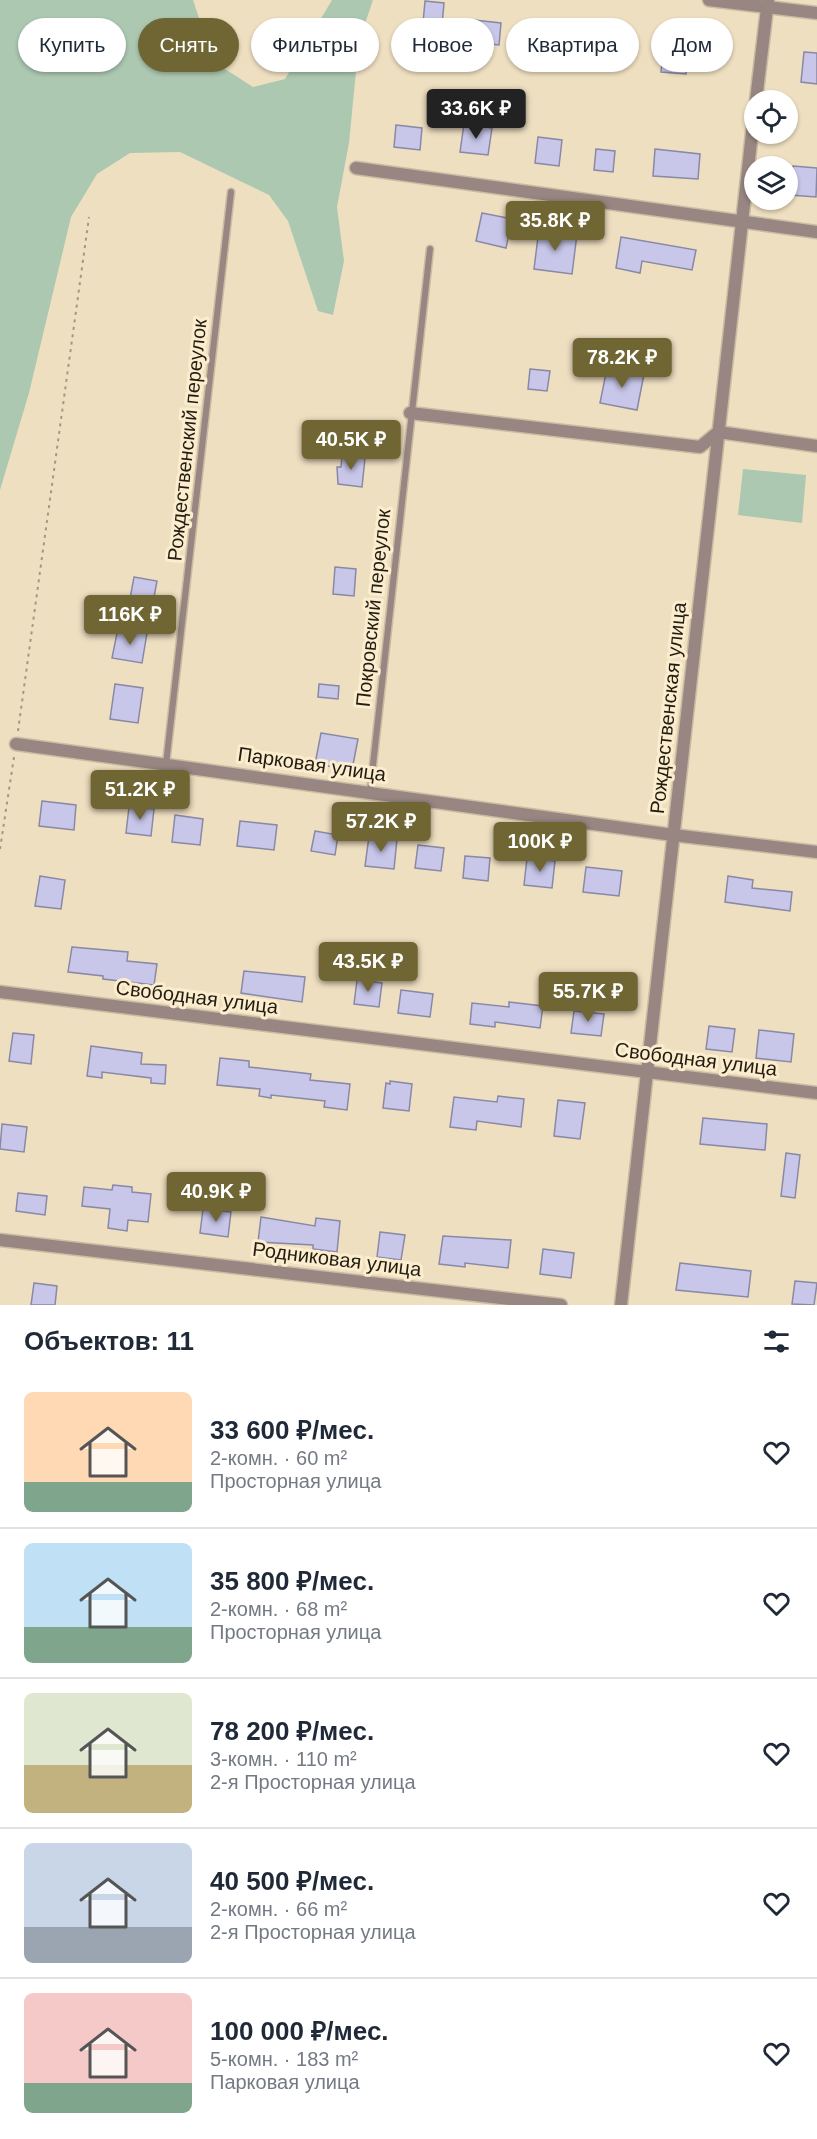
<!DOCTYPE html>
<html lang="ru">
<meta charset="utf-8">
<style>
body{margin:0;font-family:Arial,sans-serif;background:#f2f2f3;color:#1f2937;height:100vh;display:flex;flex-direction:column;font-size:22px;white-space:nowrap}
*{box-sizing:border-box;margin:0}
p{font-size:20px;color:#747a83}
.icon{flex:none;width:33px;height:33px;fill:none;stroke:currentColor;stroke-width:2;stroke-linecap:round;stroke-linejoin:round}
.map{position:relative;height:1305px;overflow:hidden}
.sheet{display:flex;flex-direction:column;background:#fff;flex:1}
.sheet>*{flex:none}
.banner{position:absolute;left:18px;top:18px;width:782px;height:54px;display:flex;gap:12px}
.buttons{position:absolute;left:744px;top:90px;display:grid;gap:12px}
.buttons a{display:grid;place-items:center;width:54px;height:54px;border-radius:50%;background:#fff;box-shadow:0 2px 4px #0004;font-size:30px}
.price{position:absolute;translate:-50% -51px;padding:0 14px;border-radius:6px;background:#6f6633;color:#fff;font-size:20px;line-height:39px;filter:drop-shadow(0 2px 3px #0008)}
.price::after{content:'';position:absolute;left:50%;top:36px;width:18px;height:14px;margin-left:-9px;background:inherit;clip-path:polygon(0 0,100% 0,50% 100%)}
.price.selected{background:#222;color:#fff}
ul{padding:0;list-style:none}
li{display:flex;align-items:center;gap:18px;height:150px;padding:0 24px}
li+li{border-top:2px solid #e0e1e3}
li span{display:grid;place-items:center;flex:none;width:168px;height:120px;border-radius:9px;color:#555}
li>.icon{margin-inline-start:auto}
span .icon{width:72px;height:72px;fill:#fffc;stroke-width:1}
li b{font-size:26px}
h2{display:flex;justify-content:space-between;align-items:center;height:72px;padding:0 24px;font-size:26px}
.chip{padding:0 21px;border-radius:27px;background:#fff;box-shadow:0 2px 4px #0004;font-size:21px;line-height:54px}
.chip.selected{background:#6f6633;color:#fff}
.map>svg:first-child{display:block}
.green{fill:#acc8b1}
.building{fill:#c8c7e9;stroke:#8988a5;stroke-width:1.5}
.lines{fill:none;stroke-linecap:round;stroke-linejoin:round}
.lane-casing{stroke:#cabca2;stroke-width:9}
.street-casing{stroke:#cabca2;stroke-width:15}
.path{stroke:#a39780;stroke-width:2;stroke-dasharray:3 4.5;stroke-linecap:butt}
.lane{stroke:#978682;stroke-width:6}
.street{stroke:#978682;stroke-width:12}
.labels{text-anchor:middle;stroke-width:6;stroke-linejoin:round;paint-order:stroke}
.street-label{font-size:20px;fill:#221d12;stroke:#fcedce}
</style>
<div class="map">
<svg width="817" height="1305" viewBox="0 0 817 1305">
<rect width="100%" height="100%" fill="#efdfc1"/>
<!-- green -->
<g class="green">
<polygon points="0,0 193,0 206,39 225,69 253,87 285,79 332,0 373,0 359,41 349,143 337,207 344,261 333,315 318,311 288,221 269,195 180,152 130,153 97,174 71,217 29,393 0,490"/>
<polygon points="743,469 806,475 802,523 738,515"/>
</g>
<!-- building -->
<g class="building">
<polygon points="425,1 444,3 441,36 422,34"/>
<polygon points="474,20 501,23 499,45 471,42"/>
<polygon points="607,25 630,29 627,51 604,48"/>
<polygon points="550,38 578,42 575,63 547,59"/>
<polygon points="664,41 688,43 686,74 661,72"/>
<polygon points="804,52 817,53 817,84 801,82"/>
<polygon points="464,124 492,128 488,155 460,152"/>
<polygon points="396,125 422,128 420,150 394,147"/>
<polygon points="538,137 562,140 559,166 535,163"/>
<polygon points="596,149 615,151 613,172 594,170"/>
<polygon points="655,149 700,154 698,179 653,176"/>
<polygon points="793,166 817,168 816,197 790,195"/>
<polygon points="482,213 512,219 506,248 476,241"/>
<polygon points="539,229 577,234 572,274 534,269"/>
<polygon points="621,237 696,250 692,270 642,261 640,273 616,268"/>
<polygon points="607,368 644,374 637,410 600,403"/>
<polygon points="530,369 550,371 547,391 528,389"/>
<polygon points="342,456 365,458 362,487 338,484 337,467 341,467"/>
<polygon points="335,567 356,569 354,596 333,594"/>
<polygon points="134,577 157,581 152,608 129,604"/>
<polygon points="118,628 147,633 142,663 112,658"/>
<polygon points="115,684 143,688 138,723 110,719"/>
<polygon points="319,684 339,686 338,699 318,697"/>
<polygon points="321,733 358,739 352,770 315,764"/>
<polygon points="42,801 76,805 74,830 39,826"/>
<polygon points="129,807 154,809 151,836 126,833"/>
<polygon points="175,815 203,819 200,845 172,842"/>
<polygon points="240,821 277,825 274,850 237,846"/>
<polygon points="315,831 338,835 335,855 311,851"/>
<polygon points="369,836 397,839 394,869 365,866"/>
<polygon points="418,845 444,848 441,871 415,868"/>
<polygon points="465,856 490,858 488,881 463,878"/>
<polygon points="527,858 555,861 552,888 524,885"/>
<polygon points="586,867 622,871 619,896 583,892"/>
<polygon points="40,876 65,880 61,909 35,906"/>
<polygon points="728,876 753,880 752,888 792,892 790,911 725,902"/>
<polygon points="72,947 128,952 127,961 157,964 154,985 103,979 103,976 68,972"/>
<polygon points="244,971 305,977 302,1002 241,993"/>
<polygon points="357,980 382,983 379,1007 354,1004"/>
<polygon points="401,990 433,994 430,1017 398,1013"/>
<polygon points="509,1002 543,1006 540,1028 495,1022 495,1027 470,1024 472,1003 509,1007"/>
<polygon points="574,1011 604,1014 601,1036 571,1033"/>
<polygon points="709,1026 735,1029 732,1052 706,1049"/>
<polygon points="759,1030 794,1034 791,1062 756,1058"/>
<polygon points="13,1033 34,1035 31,1064 9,1061"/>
<polygon points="91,1046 142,1053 141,1064 166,1065 165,1084 151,1083 151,1078 102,1072 102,1078 87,1076"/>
<polygon points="220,1058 249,1061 249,1067 311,1074 310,1080 350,1084 347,1110 324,1107 325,1101 271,1095 271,1098 259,1096 260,1089 217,1085"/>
<polygon points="390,1081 412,1084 409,1111 383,1108 386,1083 390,1084"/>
<polygon points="498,1096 524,1099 521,1127 477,1121 476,1130 450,1127 454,1097 497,1102"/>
<polygon points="558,1100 585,1103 580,1139 554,1136"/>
<polygon points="703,1118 767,1124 765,1150 700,1144"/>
<polygon points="2,1124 27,1127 24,1152 0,1149"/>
<polygon points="786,1153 800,1155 795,1198 781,1196"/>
<polygon points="113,1185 132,1187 132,1192 151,1194 148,1222 128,1220 127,1231 108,1228 110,1209 82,1206 84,1187 112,1190"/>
<polygon points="18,1193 47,1196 45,1215 16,1211"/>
<polygon points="203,1209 231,1212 228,1237 200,1233"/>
<polygon points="261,1217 315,1226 316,1218 340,1221 337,1252 313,1249 313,1245 258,1242"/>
<polygon points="380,1232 405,1235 401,1260 377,1257"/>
<polygon points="443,1236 511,1240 508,1268 465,1263 465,1267 439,1264"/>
<polygon points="543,1249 574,1253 571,1278 540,1274"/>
<polygon points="680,1263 751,1271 748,1297 676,1290"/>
<polygon points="795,1281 817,1283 814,1305 792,1304"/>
<polygon points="34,1283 57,1286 55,1305 31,1305"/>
</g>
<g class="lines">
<!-- lane casing -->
<g class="lane-casing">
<g id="lane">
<polyline points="166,764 231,192"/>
<polyline points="370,792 430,249"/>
</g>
</g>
<!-- street casing -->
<g class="street-casing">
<g id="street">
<polyline points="709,0 817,13"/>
<polyline points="756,100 768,0"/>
<polyline points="356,168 817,232"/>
<polyline points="410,413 700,447 718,432 817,446"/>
<polyline points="16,744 673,835 817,852"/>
<polyline points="0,992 817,1093"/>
<polyline points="0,1240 561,1305"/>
<polyline points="621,1305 754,115"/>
</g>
</g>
<!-- path -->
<g class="path">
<polyline points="18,731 89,217"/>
<polyline points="0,849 14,757"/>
</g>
<!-- lane -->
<use href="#lane" class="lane"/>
<!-- street -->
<use href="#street" class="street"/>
</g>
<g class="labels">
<!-- street labels -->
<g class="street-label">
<text transform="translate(187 440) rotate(-84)" y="7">Рождественский переулок</text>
<text transform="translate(373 608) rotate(-84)" y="7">Покровский переулок</text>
<text transform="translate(668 708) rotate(-84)" y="7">Рождественская улица</text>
<text transform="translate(312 764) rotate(8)" y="7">Парковая улица</text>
<text transform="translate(197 997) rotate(7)" y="7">Свободная улица</text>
<text transform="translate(696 1059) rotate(7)" y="7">Свободная улица</text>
<text transform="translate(337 1259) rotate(7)" y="7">Родниковая улица</text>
</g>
</g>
</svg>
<div class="buttons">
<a><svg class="icon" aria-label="locate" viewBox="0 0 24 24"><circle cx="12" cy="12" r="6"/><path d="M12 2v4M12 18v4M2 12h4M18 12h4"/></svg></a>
<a><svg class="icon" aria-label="layers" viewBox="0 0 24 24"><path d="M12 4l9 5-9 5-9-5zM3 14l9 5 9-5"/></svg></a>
</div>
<b class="price selected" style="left:476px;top:140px">33.6K ₽</b>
<b class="price" style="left:555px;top:252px">35.8K ₽</b>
<b class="price" style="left:622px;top:389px">78.2K ₽</b>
<b class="price" style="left:351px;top:471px">40.5K ₽</b>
<b class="price" style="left:130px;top:646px">116K ₽</b>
<b class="price" style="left:140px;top:821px">51.2K ₽</b>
<b class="price" style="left:381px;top:853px">57.2K ₽</b>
<b class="price" style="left:540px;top:873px">100K ₽</b>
<b class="price" style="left:368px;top:993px">43.5K ₽</b>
<b class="price" style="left:588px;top:1023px">55.7K ₽</b>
<b class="price" style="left:216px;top:1223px">40.9K ₽</b>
<div class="banner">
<a class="chip">Купить</a>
<a class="chip selected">Снять</a>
<a class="chip">Фильтры</a>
<a class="chip">Новое</a>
<a class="chip">Квартира</a>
<a class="chip">Дом</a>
</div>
</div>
<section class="sheet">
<h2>Объектов: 11<svg class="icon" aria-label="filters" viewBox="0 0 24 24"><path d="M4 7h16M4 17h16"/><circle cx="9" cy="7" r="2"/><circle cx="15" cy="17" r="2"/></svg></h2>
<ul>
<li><span style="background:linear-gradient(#ffd9b3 75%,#7fa58c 0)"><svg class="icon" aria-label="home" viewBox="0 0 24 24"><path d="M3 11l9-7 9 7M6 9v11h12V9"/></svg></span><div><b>33 600 ₽/мес.</b><p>2-комн. · 60 m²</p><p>Просторная улица</p></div><svg class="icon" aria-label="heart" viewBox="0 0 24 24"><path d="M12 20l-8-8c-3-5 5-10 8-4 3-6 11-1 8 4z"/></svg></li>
<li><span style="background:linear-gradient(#bfe0f5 70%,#7fa58c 0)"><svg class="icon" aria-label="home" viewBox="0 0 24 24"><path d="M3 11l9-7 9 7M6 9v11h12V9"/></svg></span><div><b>35 800 ₽/мес.</b><p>2-комн. · 68 m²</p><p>Просторная улица</p></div><svg class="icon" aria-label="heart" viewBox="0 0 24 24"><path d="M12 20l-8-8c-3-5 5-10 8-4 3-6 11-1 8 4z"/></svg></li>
<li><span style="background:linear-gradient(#dfe7d0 60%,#c2b280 0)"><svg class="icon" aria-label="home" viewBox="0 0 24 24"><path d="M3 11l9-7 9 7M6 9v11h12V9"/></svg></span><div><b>78 200 ₽/мес.</b><p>3-комн. · 110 m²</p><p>2-я Просторная улица</p></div><svg class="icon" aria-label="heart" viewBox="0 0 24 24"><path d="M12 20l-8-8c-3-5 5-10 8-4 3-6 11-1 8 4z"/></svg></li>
<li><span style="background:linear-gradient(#c9d6e8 70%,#9aa5b1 0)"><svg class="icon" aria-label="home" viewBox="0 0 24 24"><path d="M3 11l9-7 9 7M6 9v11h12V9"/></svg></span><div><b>40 500 ₽/мес.</b><p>2-комн. · 66 m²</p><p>2-я Просторная улица</p></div><svg class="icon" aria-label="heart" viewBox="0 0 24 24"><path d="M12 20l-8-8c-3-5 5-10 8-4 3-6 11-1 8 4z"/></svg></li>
<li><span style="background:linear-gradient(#f6c9c9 75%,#7fa58c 0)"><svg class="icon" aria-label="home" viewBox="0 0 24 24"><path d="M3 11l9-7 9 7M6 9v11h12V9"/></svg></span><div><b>100 000 ₽/мес.</b><p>5-комн. · 183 m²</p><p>Парковая улица</p></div><svg class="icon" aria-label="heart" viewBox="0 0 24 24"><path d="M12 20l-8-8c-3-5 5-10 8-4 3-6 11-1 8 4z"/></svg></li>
</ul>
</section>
